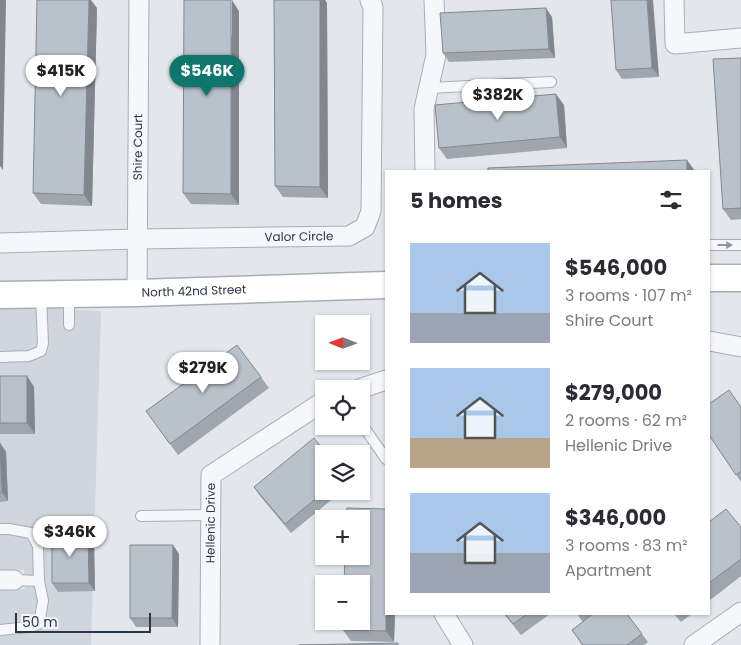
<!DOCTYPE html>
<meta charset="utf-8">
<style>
body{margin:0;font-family:Poppins,sans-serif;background:#f2f2f3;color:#2b2b33;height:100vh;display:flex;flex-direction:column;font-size:19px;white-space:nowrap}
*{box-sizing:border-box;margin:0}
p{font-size:16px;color:#7c7c81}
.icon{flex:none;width:28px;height:28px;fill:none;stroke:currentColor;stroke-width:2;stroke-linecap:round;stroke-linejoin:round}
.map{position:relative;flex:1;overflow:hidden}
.panel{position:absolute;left:385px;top:170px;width:325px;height:445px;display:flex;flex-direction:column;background:#fff;border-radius:0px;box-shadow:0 1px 4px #0004}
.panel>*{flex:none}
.needle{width:32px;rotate:271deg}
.buttons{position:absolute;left:315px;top:315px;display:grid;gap:10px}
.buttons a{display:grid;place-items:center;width:55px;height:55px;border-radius:0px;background:#fff;box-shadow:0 1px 4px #0004;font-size:25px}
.scale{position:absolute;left:15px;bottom:12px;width:136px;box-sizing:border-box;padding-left:5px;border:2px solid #293645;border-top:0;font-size:14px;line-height:18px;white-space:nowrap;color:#293645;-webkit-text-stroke:4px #f3f6f9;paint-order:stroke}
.price{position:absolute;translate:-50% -42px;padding:0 11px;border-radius:18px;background:#fff;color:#222;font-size:16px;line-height:32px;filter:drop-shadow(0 1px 2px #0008)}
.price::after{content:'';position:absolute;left:50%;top:30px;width:15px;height:11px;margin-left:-8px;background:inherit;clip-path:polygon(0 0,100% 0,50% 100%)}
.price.active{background:#0f766e;color:#fff}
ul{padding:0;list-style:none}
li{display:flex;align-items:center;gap:15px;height:125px;padding:0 25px}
li span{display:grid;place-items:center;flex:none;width:140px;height:100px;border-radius:0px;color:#555}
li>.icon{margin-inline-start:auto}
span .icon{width:60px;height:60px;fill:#fffc;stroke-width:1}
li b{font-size:21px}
h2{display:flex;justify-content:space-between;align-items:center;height:60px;padding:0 25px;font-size:21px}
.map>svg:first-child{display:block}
.built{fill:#d0d6de}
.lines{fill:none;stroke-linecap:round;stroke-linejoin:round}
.lane-casing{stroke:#a7aeb7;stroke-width:12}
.street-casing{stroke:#a7aeb7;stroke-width:21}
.secondary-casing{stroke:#a7aeb7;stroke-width:29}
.lane{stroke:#f6f7fa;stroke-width:10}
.street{stroke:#f6f7fa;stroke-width:19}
.secondary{stroke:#fff;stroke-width:26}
.wall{fill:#9fa6ae}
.shaded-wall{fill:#82878d}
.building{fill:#b9c1ca;stroke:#82878d}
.oneway{fill:#9096a0}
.labels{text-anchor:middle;stroke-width:4.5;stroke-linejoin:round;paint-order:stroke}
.street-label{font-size:12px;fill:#293645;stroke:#f3f6f9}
</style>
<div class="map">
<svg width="741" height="645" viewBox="0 0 741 645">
<rect width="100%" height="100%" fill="#e3e7ec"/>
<!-- built -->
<polygon class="built" points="0,306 101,311 91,645 0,645 0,590 25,589 24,570 0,571"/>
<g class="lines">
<!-- lane casing -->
<g class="lane-casing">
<g id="lane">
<polyline points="429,88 551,82"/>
<polyline points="709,245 741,245"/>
<polyline points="69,325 69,294"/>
<polyline points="0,357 29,356 41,351 43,343 41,295"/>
<polyline points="361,423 386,459"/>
<polyline points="141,516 210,515"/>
<polyline points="0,529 9,529 31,533 38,546 39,581"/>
<polyline points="0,630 29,627 39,624 43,601 39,581 14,580"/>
</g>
</g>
<!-- street casing -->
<g class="street-casing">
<g id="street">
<polyline points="674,0 675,44 741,38"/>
<polyline points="425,171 424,109 436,55 434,0"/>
<path id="s1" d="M0,243L137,239L349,236L365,227L371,211L373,7L370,0"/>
<path id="s2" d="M137,293L139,0"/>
<polyline points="709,341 741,347"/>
<polyline points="359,389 386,380"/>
<polyline points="0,580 14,580"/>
<polyline points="444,614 463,645"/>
<path id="s3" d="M210,645L211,475L324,401"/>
<polyline points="694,645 741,612"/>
</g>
</g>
<!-- secondary casing -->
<g class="secondary-casing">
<g id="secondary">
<polyline points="709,278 741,278"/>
<path id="s4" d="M0,295L137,293L386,285"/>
</g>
</g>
<!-- lane -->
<use href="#lane" class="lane"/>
<!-- street -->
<use href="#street" class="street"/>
<!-- secondary -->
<use href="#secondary" class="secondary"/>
</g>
<!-- wall -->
<g class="wall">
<polygon points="274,0 325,0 327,3 328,198 283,197 275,186"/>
<polygon points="611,0 659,77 622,79 616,70"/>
<polygon points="97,8 92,206 41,204 33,193"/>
<polygon points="239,11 239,205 191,204 183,193"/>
<polygon points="552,17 555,58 449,62 443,53"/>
<polygon points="741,58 741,219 731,220 723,209"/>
<polygon points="564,105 567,148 447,159 439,148"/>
<polygon points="0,376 27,376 34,387 35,434 0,434"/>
<polygon points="261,377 269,388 178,455 146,411"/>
<polygon points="741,407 741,482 709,435"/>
<polygon points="0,443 6,452 8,501 0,502"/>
<polygon points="254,487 324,491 340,491 341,492 291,533 260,496"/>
<polygon points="709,522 741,527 741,576 709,601"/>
<polygon points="88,533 94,541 95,591 58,592 52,583"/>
<polygon points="173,545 179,554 178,627 136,627 130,618"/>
<polygon points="386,614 395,614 394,642 351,641 343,630"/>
<polygon points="504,614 550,614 521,635"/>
<polygon points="577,614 627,614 648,642 644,645 582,645 572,630 583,622"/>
<polygon points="674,614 692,614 681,622"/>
</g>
<!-- shaded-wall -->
<g class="shaded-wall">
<polygon points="0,0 6,0 3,170 0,166"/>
<polygon points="89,0 91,0 97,8 92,206 84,195"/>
<polygon points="232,0 239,11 239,205 231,194"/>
<polygon points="320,0 325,0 327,3 328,198 320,187"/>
<polygon points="647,0 653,0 659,77 652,68"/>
<polygon points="546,8 552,17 555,58 549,49"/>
<polygon points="556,94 564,105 567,148 560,137"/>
<polygon points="687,160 695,171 687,171"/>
<polygon points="27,376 34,387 35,434 27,423"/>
<polygon points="0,443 6,452 8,501 2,492"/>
<polygon points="88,533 94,541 95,591 89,583"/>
<polygon points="173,545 179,554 178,627 172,618"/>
<polygon points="386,614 395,614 394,642 386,631"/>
</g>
<!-- building -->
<g class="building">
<polygon points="37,0 89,0 84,195 33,193"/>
<polygon points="184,0 231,0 231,194 183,193"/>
<polygon points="274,0 320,0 320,187 275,186"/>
<polygon points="611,0 647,0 652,68 616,70"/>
<polygon points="546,8 549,49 443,53 440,13"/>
<polygon points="741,58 741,208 723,209 713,59"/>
<polygon points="556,94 560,137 439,148 435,105"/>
<polygon points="687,160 687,171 488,171 488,168"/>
<polygon points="237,345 261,377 170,444 146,411"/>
<rect x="0" y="376" width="27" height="47"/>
<polygon points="729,390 741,407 741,471 736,475 709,435 709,404"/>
<polygon points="314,438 327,454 324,454 324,491 325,491 285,524 254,487"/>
<polygon points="0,443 2,492 0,493"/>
<polygon points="347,508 386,509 386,631 343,630 343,621 361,621 361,584 344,584 345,556 361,556 361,519 346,519"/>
<polygon points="726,509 741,527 741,559 709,583 709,522"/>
<polygon points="52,533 88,533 89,583 52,583"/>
<polygon points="130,545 173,545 172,618 130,618"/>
<polygon points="505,614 527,614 513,624"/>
<polygon points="593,614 627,614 642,634 627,645 583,645 572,630"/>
<polygon points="398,643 398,645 299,645"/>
</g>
<!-- one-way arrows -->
<defs><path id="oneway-solid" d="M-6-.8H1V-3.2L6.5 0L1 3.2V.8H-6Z" transform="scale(1.25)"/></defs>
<use class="oneway" href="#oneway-solid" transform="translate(725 245)"/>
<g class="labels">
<!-- street labels -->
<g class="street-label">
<text dy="4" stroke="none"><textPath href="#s2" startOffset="146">Shire Court</textPath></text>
<text dy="4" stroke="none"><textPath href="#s1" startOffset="299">Valor Circle</textPath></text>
<text dy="4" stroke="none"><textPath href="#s4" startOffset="194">North 42nd Street</textPath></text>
<text dy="4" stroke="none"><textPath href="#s3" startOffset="122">Hellenic Drive</textPath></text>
</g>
</g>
</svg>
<div class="buttons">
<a><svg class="needle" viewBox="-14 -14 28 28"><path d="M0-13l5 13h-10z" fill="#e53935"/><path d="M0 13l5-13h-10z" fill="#7c7c81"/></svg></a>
<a><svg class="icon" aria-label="locate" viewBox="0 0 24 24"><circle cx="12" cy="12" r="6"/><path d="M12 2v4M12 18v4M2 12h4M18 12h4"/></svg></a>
<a><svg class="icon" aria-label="layers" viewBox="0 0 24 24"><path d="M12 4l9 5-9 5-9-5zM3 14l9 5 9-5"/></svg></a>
<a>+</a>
<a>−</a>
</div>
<div class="scale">50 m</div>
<b class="price" style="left:61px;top:97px">$415K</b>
<b class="price active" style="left:207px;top:97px">$546K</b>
<b class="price" style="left:498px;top:121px">$382K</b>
<b class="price" style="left:203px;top:394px">$279K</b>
<b class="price" style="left:70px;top:558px">$346K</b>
<section class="panel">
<h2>5 homes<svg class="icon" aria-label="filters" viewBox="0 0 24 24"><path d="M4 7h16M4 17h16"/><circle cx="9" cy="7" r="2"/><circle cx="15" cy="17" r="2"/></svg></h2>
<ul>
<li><span style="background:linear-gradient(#a9c7e8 70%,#9aa5b1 0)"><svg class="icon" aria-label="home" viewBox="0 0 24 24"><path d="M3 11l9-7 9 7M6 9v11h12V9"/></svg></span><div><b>$546,000</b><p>3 rooms · 107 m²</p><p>Shire Court</p></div></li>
<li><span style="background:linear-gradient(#a9c7e8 70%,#b9a48a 0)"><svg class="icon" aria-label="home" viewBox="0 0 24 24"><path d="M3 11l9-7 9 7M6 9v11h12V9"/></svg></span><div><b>$279,000</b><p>2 rooms · 62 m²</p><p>Hellenic Drive</p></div></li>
<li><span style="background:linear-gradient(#a9c7e8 60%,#9aa5b1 0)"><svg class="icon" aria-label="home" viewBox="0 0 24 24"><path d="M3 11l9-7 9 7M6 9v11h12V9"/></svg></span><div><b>$346,000</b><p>3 rooms · 83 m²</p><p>Apartment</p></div></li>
</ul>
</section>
</div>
